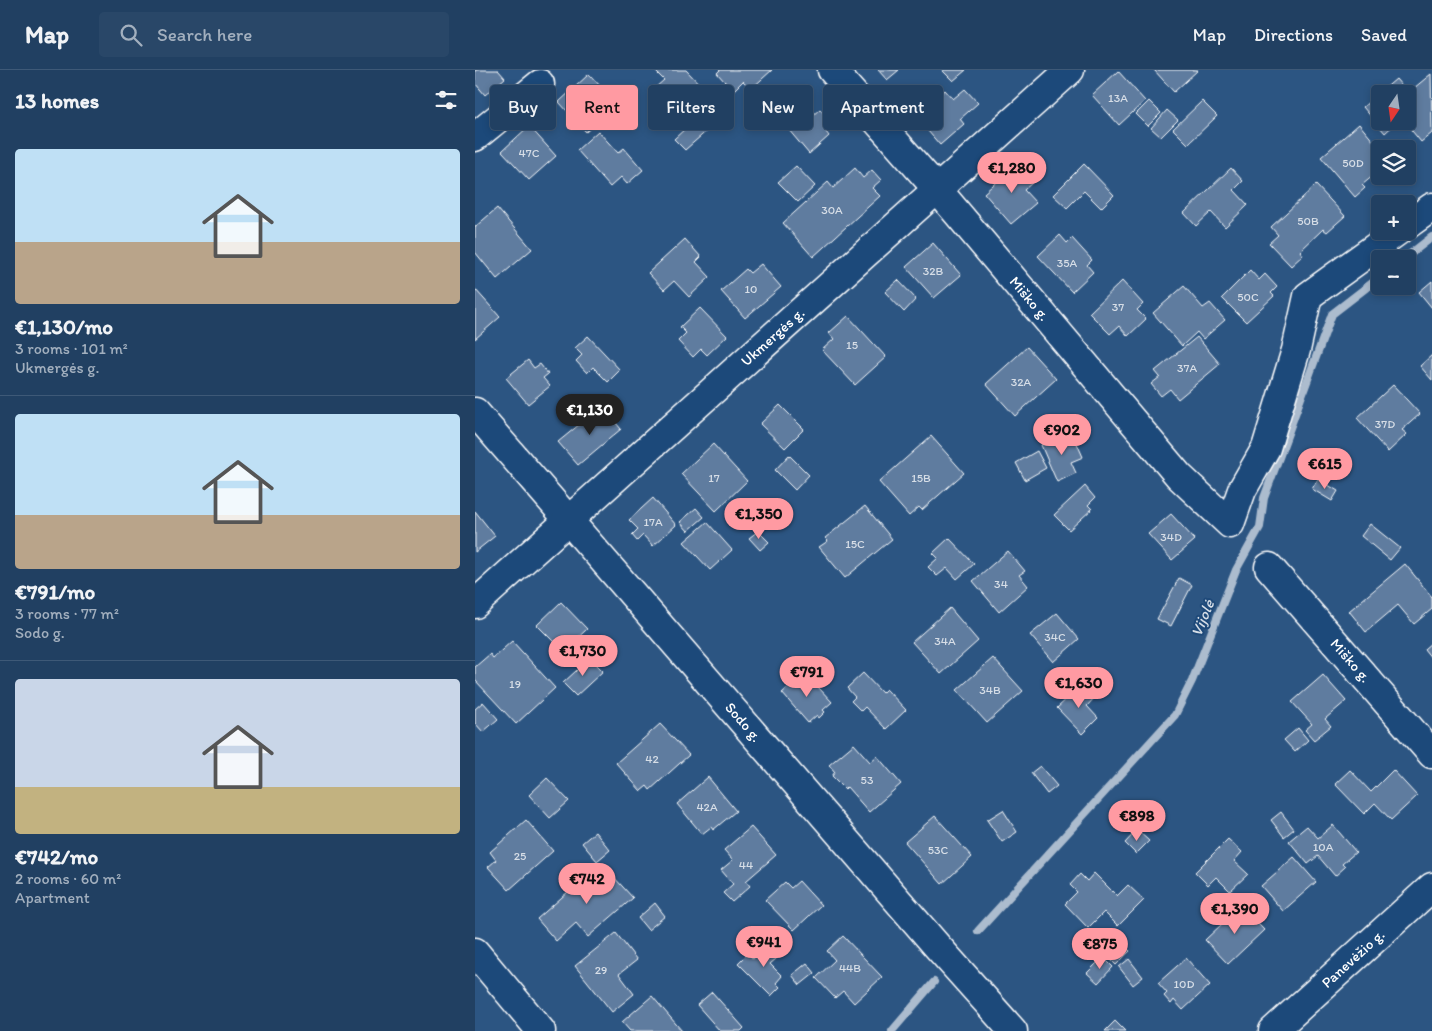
<!DOCTYPE html>
<meta charset="utf-8">
<style>
body{margin:0;font-family:Itim,sans-serif;background:#294768;color:#f1f3f6;height:100vh;display:flex;flex-direction:column;font-size:19px;white-space:nowrap}
*{box-sizing:border-box;margin:0}
p{font-size:16px;color:#a2afbe}
.icon{flex:none;width:28px;height:28px;fill:none;stroke:currentColor;stroke-width:2;stroke-linecap:round;stroke-linejoin:round}
.map{position:relative;flex:1;overflow:hidden}
.details{display:flex;flex-direction:column;background:#214062;width:475px}
.details>*{flex:none}
.hud{position:absolute;left:15px;top:15px;width:475px;height:45px;display:flex;gap:10px}
.needle{width:32px;rotate:193deg}
.buttons{position:absolute;left:896px;top:15px;display:grid;gap:10px}
.buttons a{display:grid;place-items:center;width:45px;height:45px;border-radius:5px;background:#214062;box-shadow:0 2px 8px #0003,0 0 0 1px #3e5977;font-size:25px}
.price{position:absolute;translate:-50% -42px;padding:0 11px;border-radius:18px;background:#ff9aa2;color:#111;font-size:16px;line-height:32px;filter:drop-shadow(0 1px 2px #0008)}
.price::after{content:'';position:absolute;left:50%;top:30px;width:15px;height:11px;margin-left:-8px;background:inherit;clip-path:polygon(0 0,100% 0,50% 100%)}
.price.current{background:#222;color:#fff}
ul{padding:0;list-style:none}
li{display:grid;align-content:center;gap:10px;height:265px;padding:0 15px}
li+li{border-top:1px solid #3e5977}
li span{display:grid;place-items:center;height:155px;border-radius:5px;color:#555}
li>.icon{margin-inline-start:auto}
span .icon{width:90px;height:90px;fill:#fffc;stroke-width:1}
li b{font-size:21px}
h2{display:flex;justify-content:space-between;align-items:center;height:60px;padding:0 15px;font-size:21px}
.chip{padding:0 18px;border-radius:5px;background:#214062;box-shadow:0 2px 8px #0003,0 0 0 1px #3e5977;font-size:18px;line-height:45px}
.chip.current{background:#ff9aa2;color:#111}
header{display:flex;align-items:center;gap:30px;box-sizing:border-box;height:70px;padding:0 25px;background:#214062;border-bottom:1px solid #3e5977}
header strong{font-size:24px}
nav{display:flex;gap:28px;margin-inline-start:auto;font-size:18px}
.search{width:350px;height:45px;background:#294768;display:flex;align-items:center;gap:12px;box-sizing:border-box;padding:0 18px;border-radius:5px;color:#a2afbe;font-size:19px}
main{display:flex;flex:1;min-height:0}
.map>svg:first-child{display:block}
.lines{fill:none;stroke-linecap:round;stroke-linejoin:round}
.stream{stroke:#acbcce;stroke-width:8}
.building{fill:#5e7c9f;stroke:#fff}
.minor-casing{stroke:#fff;stroke-width:31}
.minor{stroke:#1f4a7a;stroke-width:28}
.labels{text-anchor:middle;stroke-width:4;stroke-linejoin:round;paint-order:stroke}
.number-label{font-size:12px;fill:#d7dee7}
.street-label{font-size:15px;fill:#fff;stroke:#1f4a7a}
.water-label{font-size:16px;font-style:italic;fill:#d5dde6;stroke:#1f4a7a}
</style>
<header>
<strong>Map</strong>
<div class="search"><svg class="icon" aria-label="search" viewBox="0 0 24 24"><circle cx="10" cy="10" r="6"/><path d="M15 15l6 6"/></svg>Search here</div>
<nav><a>Map</a><a>Directions</a><a>Saved</a></nav>
</header>
<main>
<section class="details">
<h2>13 homes<svg class="icon" aria-label="filters" viewBox="0 0 24 24"><path d="M4 7h16M4 17h16"/><circle cx="9" cy="7" r="2"/><circle cx="15" cy="17" r="2"/></svg></h2>
<ul>
<li><span style="background:linear-gradient(#bfe0f5 60%,#b9a48a 0)"><svg class="icon" aria-label="home" viewBox="0 0 24 24"><path d="M3 11l9-7 9 7M6 9v11h12V9"/></svg></span><div><b>€1,130/mo</b><p>3 rooms · 101 m²</p><p>Ukmergės g.</p></div></li>
<li><span style="background:linear-gradient(#bfe0f5 65%,#b9a48a 0)"><svg class="icon" aria-label="home" viewBox="0 0 24 24"><path d="M3 11l9-7 9 7M6 9v11h12V9"/></svg></span><div><b>€791/mo</b><p>3 rooms · 77 m²</p><p>Sodo g.</p></div></li>
<li><span style="background:linear-gradient(#c9d6e8 70%,#c2b280 0)"><svg class="icon" aria-label="home" viewBox="0 0 24 24"><path d="M3 11l9-7 9 7M6 9v11h12V9"/></svg></span><div><b>€742/mo</b><p>2 rooms · 60 m²</p><p>Apartment</p></div></li>
</ul>
</section>
<div class="map">
<svg width="957" height="961" viewBox="0 0 957 961">
<rect width="100%" height="100%" fill="#2c5582"/>
<filter id="ink" filterUnits="userSpaceOnUse"><feTurbulence type="fractalNoise" baseFrequency=".02" numOctaves="2"/><feDisplacementMap in="SourceGraphic" scale="10" xChannelSelector="R" yChannelSelector="G"/><feConvolveMatrix kernelMatrix="1 2 1 2 8 2 1 2 1" color-interpolation-filters="sRGB"/></filter>
<g filter="url(#ink)">
<g class="lines">
<!-- stream -->
<g class="stream">
<polyline points="929,189 957,167"/>
<polyline points="503,861 700,645 717,611 761,500 785,457 789,428 857,244 905,207"/>
<polyline points="417,961 459,912"/>
</g>
</g>
<!-- building -->
<g class="building">
<polygon points="0,0 23,0 30,8 10,25 0,13"/>
<polygon points="179,0 211,0 233,23 216,39 210,32 203,39 181,17 189,10"/>
<polygon points="245,0 297,0 276,19 268,11 258,21 242,3"/>
<polygon points="403,0 424,0 412,10"/>
<polygon points="467,0 491,0 478,11"/>
<polygon points="679,0 723,0 699,22"/>
<polygon points="643,1 670,31 644,55 617,25"/>
<polygon points="114,4 142,34 111,62 84,32"/>
<polygon points="956,4 957,63 946,72 929,51 932,51 932,24 905,24 905,51 923,51 910,63 888,37 921,9 933,23"/>
<polygon points="490,19 503,33 485,49 489,54 465,75 440,46 470,20 478,29"/>
<polygon points="674,31 686,43 673,56 661,44"/>
<polygon points="727,31 742,46 713,74 698,59"/>
<polygon points="345,39 359,55 351,62 354,66 334,84 313,59 332,42 337,46"/>
<polygon points="692,40 703,50 686,67 676,58"/>
<polygon points="224,46 235,58 210,80 199,69"/>
<polygon points="884,54 905,79 905,100 887,115 890,118 880,127 846,87"/>
<polygon points="54,56 81,86 54,110 27,81"/>
<polygon points="123,61 143,83 149,78 168,100 152,114 146,107 135,117 102,80"/>
<polygon points="542,94 558,112 549,120 561,133 536,154 509,123"/>
<polygon points="609,94 639,125 626,138 609,121 592,138 578,125"/>
<polygon points="321,96 340,116 323,132 303,112"/>
<polygon points="380,98 388,108 397,100 406,110 397,118 405,126 338,187 308,153 353,112 358,118"/>
<polygon points="756,98 768,111 759,120 773,135 750,157 736,142 721,156 709,143"/>
<polygon points="841,115 870,146 852,162 848,159 825,181 828,185 816,196 794,173 803,165 796,157"/>
<polygon points="22,138 57,179 22,209 0,182 0,157"/>
<polygon points="585,165 592,173 597,168 617,190 612,195 618,202 597,222 563,186"/>
<polygon points="210,169 226,187 221,192 235,207 214,227 199,211 189,220 173,203"/>
<polygon points="458,173 486,205 459,228 431,197"/>
<polygon points="286,194 306,217 270,248 246,221 271,199 275,203"/>
<polygon points="775,200 784,210 790,204 802,217 796,223 799,226 771,252 747,228"/>
<polygon points="423,210 441,229 429,242 410,222"/>
<polygon points="647,211 668,234 662,240 671,249 653,266 644,256 635,264 614,243"/>
<polygon points="957,211 957,238 944,222"/>
<polygon points="709,216 728,238 735,233 750,250 728,269 722,262 707,276 678,243"/>
<polygon points="0,219 25,247 0,269"/>
<polygon points="225,238 252,266 232,285 226,279 218,287 203,271 211,263 205,257"/>
<polygon points="373,246 411,287 380,315 347,280 359,269 354,263"/>
<polygon points="113,266 145,300 133,312 118,297 112,303 101,291 107,285 100,278"/>
<polygon points="722,267 745,294 703,329 695,319 686,326 676,314 685,307 680,301"/>
<polygon points="552,277 581,309 540,346 511,314"/>
<polygon points="957,285 957,310 945,296"/>
<polygon points="53,290 59,298 65,294 73,304 68,308 75,316 53,334 31,308"/>
<polygon points="918,315 945,344 927,360 932,364 913,382 882,348"/>
<polygon points="305,335 329,359 310,378 285,354"/>
<polygon points="127,336 146,359 103,395 83,372"/>
<polygon points="597,362 608,387 596,392 601,403 582,412 566,375"/>
<polygon points="456,366 489,403 447,440 444,437 434,446 404,412"/>
<polygon points="238,374 272,411 241,441 206,404"/>
<polygon points="562,381 571,398 550,410 541,393"/>
<polygon points="314,385 334,405 320,420 300,400"/>
<polygon points="843,409 863,421 857,431 837,419"/>
<polygon points="610,416 620,428 613,435 617,439 594,460 579,445"/>
<polygon points="178,428 201,455 178,476 168,465 162,471 157,465 163,459 154,450"/>
<polygon points="390,436 417,469 370,508 344,477 353,471 350,468"/>
<polygon points="221,438 229,447 213,461 205,452"/>
<polygon points="0,441 20,466 0,482"/>
<polygon points="696,444 720,470 697,490 673,464"/>
<polygon points="232,452 257,480 235,500 209,472"/>
<polygon points="895,454 925,478 915,490 886,466"/>
<polygon points="283,461 294,472 285,480 274,468"/>
<polygon points="474,468 499,494 482,509 472,498 462,506 453,497 463,488 458,483"/>
<polygon points="533,481 550,501 544,505 553,516 524,542 498,511"/>
<polygon points="930,494 957,527 957,539 939,554 923,535 891,562 874,541"/>
<polygon points="704,508 717,515 696,556 682,549"/>
<polygon points="86,532 112,559 95,575 88,568 81,574 62,555"/>
<polygon points="475,538 503,571 466,604 437,572"/>
<polygon points="582,543 604,569 578,592 555,565"/>
<polygon points="37,571 80,618 41,654 0,610 0,597 15,584 18,588"/>
<polygon points="957,572 957,589 949,579"/>
<polygon points="115,588 128,601 101,626 88,613"/>
<polygon points="518,588 548,621 512,653 482,620"/>
<polygon points="330,603 357,632 348,640 350,642 344,648 342,645 333,653 307,623"/>
<polygon points="388,603 407,623 411,619 431,640 411,659 390,637 386,641 376,631 380,627 372,618"/>
<polygon points="848,605 871,631 850,649 856,656 839,670 830,660 837,654 817,632"/>
<polygon points="608,614 620,627 612,636 623,648 607,664 582,638"/>
<polygon points="8,632 23,649 8,662 0,653 0,639"/>
<polygon points="185,654 214,685 175,720 172,716 166,721 141,693"/>
<polygon points="823,658 833,670 820,682 809,670"/>
<polygon points="379,674 395,692 402,686 426,714 394,742 372,717 370,719 357,706 360,702 354,695"/>
<polygon points="565,696 582,716 572,724 556,703"/>
<polygon points="875,700 896,722 918,700 942,726 916,750 900,733 889,744 860,714"/>
<polygon points="233,707 261,741 238,760 236,757 227,764 202,734"/>
<polygon points="72,708 94,731 75,748 54,725"/>
<polygon points="528,740 542,762 527,772 512,750"/>
<polygon points="806,742 819,759 809,767 796,750"/>
<polygon points="460,746 497,787 467,814 430,772"/>
<polygon points="51,750 78,781 34,820 13,797 21,790 15,782"/>
<polygon points="858,755 881,782 867,794 870,797 860,806 843,786 833,794 814,771 832,756 843,768"/>
<polygon points="276,757 301,785 271,811 275,816 257,832 248,823 258,814 246,800 258,790 249,780"/>
<polygon points="662,760 674,771 661,784 650,773"/>
<polygon points="120,762 135,780 122,791 107,773"/>
<polygon points="753,769 767,782 759,791 773,804 755,821 741,807 733,815 720,802"/>
<polygon points="819,787 841,812 808,841 786,816"/>
<polygon points="126,793 158,828 113,867 101,853 81,871 62,849"/>
<polygon points="619,803 642,826 653,815 669,830 643,856 629,842 613,858 590,834 602,822 595,815 605,804 612,811"/>
<polygon points="324,811 346,835 319,860 290,830 310,812 316,818"/>
<polygon points="180,833 190,846 173,860 163,848"/>
<polygon points="766,836 789,860 753,894 730,870"/>
<polygon points="141,863 162,890 144,904 159,924 137,942 100,896"/>
<polygon points="368,866 407,907 379,933 368,921 360,928 341,908 360,890 352,881"/>
<polygon points="296,871 308,883 295,894 307,906 301,913 305,917 296,926 263,893 273,883 278,889"/>
<polygon points="647,873 655,881 641,895 633,887"/>
<polygon points="628,887 638,897 623,913 612,903"/>
<polygon points="711,888 735,915 708,940 699,930 696,934 689,926 692,923 683,913"/>
<polygon points="654,889 668,907 658,915 644,897"/>
<polygon points="332,893 340,903 325,915 317,905"/>
<polygon points="237,922 269,958 266,961 245,961 222,935"/>
<polygon points="177,926 207,961 155,961 147,952"/>
<polygon points="640,951 650,961 630,961"/>
</g>
<g class="lines">
<!-- minor casing -->
<g class="minor-casing">
<g id="minor">
<path id="s1" d="M357,0L462,119L704,406L755,454L767,420L791,378L821,280L833,226L923,161"/>
<polyline points="0,67 65,14"/>
<polyline points="932,155 957,137"/>
<path id="s2" d="M0,342L462,876L538,961"/>
<path id="s3" d="M794,497L957,684"/>
<path id="s4" d="M0,534L595,0"/>
<polyline points="0,882 66,961"/>
<path id="s5" d="M798,961L957,817"/>
</g>
</g>
<!-- minor -->
<use href="#minor" class="minor"/>
</g>
</g>
<g class="labels">
<!-- number labels -->
<g class="number-label">
<text x="643" y="32">13A</text>
<text x="54" y="87">47C</text>
<text x="878" y="97">50D</text>
<text x="357" y="144">30A</text>
<text x="833" y="155">50B</text>
<text x="592" y="197">35A</text>
<text x="458" y="205">32B</text>
<text x="276" y="223">10</text>
<text x="773" y="231">50C</text>
<text x="643" y="241">37</text>
<text x="377" y="279">15</text>
<text x="712" y="302">37A</text>
<text x="546" y="316">32A</text>
<text x="910" y="358">37D</text>
<text x="239" y="412">17</text>
<text x="446" y="412">15B</text>
<text x="178" y="456">17A</text>
<text x="696" y="471">34D</text>
<text x="380" y="478">15C</text>
<text x="526" y="518">34</text>
<text x="580" y="571">34C</text>
<text x="470" y="575">34A</text>
<text x="40" y="618">19</text>
<text x="515" y="624">34B</text>
<text x="177" y="693">42</text>
<text x="392" y="714">53</text>
<text x="232" y="741">42A</text>
<text x="848" y="781">10A</text>
<text x="463" y="784">53C</text>
<text x="45" y="790">25</text>
<text x="271" y="799">44</text>
<text x="375" y="902">44B</text>
<text x="126" y="904">29</text>
<text x="709" y="918">10D</text>
</g>
<!-- street labels -->
<g class="street-label">
<text dy="5" stroke="none"><textPath href="#s1" startOffset="302">Miško g.</textPath></text>
<text dy="5" stroke="none"><textPath href="#s4" startOffset="400">Ukmergės g.</textPath></text>
<text dy="5" stroke="none"><textPath href="#s3" startOffset="124">Miško g.</textPath></text>
<text dy="5" stroke="none"><textPath href="#s2" startOffset="410">Sodo g.</textPath></text>
<text dy="5" stroke="none"><textPath href="#s5" startOffset="108">Panevėžio g.</textPath></text>
</g>
<!-- water labels -->
<g class="water-label">
<text transform="translate(727 548) rotate(-68)" y="6">Vijolė</text>
</g>
</g>
</svg>
<div class="buttons">
<a><svg class="needle" viewBox="-14 -14 28 28"><path d="M0-13l5 13h-10z" fill="#e53935"/><path d="M0 13l5-13h-10z" fill="#a2afbe"/></svg></a>
<a><svg class="icon" aria-label="layers" viewBox="0 0 24 24"><path d="M12 4l9 5-9 5-9-5zM3 14l9 5 9-5"/></svg></a>
<a>+</a>
<a>−</a>
</div>
<b class="price" style="left:537px;top:124px">€1,280</b>
<b class="price current" style="left:115px;top:366px">€1,130</b>
<b class="price" style="left:587px;top:386px">€902</b>
<b class="price" style="left:850px;top:420px">€615</b>
<b class="price" style="left:284px;top:470px">€1,350</b>
<b class="price" style="left:108px;top:607px">€1,730</b>
<b class="price" style="left:332px;top:628px">€791</b>
<b class="price" style="left:604px;top:639px">€1,630</b>
<b class="price" style="left:662px;top:772px">€898</b>
<b class="price" style="left:112px;top:835px">€742</b>
<b class="price" style="left:760px;top:865px">€1,390</b>
<b class="price" style="left:289px;top:898px">€941</b>
<b class="price" style="left:625px;top:900px">€875</b>
<div class="hud">
<a class="chip">Buy</a>
<a class="chip current">Rent</a>
<a class="chip">Filters</a>
<a class="chip">New</a>
<a class="chip">Apartment</a>
</div>
</div>
</main>
